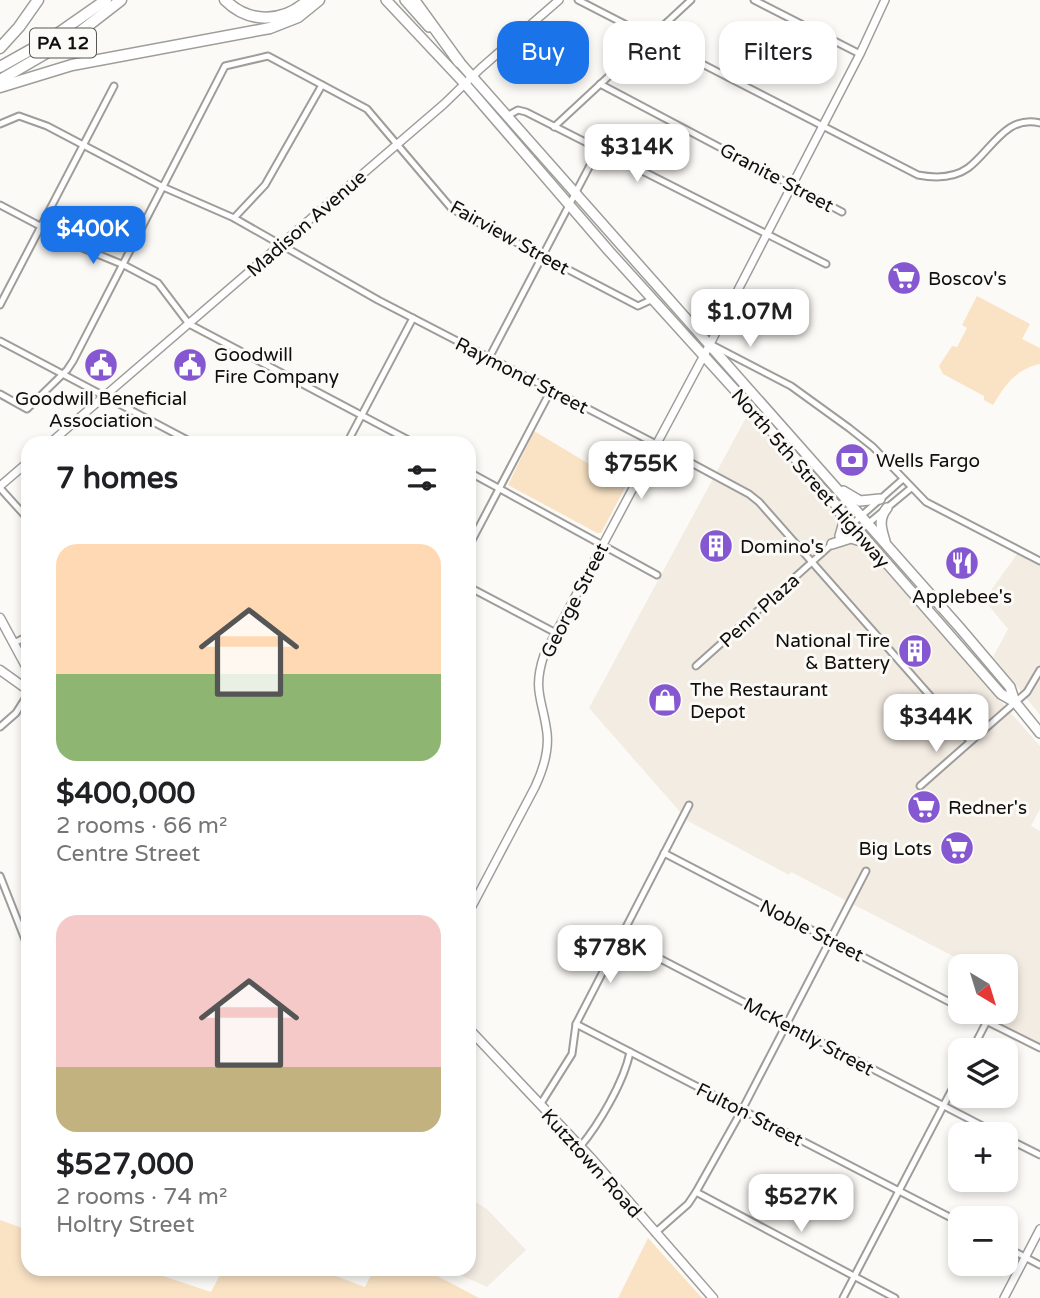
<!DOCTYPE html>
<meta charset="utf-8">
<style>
body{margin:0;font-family:"Varela Round",sans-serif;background:#f6f6f6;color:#202124;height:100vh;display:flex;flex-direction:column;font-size:26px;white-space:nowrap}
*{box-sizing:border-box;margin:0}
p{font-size:23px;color:#757577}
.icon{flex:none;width:38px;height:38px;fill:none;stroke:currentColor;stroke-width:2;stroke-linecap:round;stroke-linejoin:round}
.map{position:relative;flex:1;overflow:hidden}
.drawer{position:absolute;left:21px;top:436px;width:455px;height:840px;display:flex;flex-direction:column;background:#fff;border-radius:21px;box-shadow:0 4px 10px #0003}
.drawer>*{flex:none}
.banner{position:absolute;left:497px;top:21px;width:438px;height:63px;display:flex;gap:14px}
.needle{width:46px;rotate:142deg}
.buttons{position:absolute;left:948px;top:954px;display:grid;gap:14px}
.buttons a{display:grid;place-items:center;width:70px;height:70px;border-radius:14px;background:#fff;box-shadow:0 4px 10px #0003;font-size:35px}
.price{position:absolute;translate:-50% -60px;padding:0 16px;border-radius:14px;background:#fff;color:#222;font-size:23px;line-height:46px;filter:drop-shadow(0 2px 4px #0008)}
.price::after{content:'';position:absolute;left:50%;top:42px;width:21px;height:16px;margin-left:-10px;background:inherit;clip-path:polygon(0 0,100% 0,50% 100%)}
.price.current{background:#1a73e8;color:#fff}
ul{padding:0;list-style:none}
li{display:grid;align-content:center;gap:14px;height:371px;padding:0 35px}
li span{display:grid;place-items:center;height:217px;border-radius:21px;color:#555}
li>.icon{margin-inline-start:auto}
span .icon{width:126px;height:126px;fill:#fffc;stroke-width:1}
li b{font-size:30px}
h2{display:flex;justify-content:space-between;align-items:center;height:84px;padding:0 35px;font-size:30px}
.chip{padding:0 24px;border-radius:21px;background:#fff;box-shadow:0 4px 10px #0003;font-size:24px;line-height:63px}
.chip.current{background:#1a73e8;color:#fff}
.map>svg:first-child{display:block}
.built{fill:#f3ece3}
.green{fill:#fae3c5}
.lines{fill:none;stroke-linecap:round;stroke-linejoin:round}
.minor-casing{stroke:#9f9d9a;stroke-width:9}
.tertiary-casing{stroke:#9f9d9a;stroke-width:10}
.secondary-casing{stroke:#9f9d9a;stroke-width:11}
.primary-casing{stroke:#9f9d9a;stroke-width:12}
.motorway-casing{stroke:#9f9d9a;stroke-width:13}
.minor{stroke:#fff;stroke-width:5}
.tertiary{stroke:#fff;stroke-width:7}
.secondary{stroke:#fff;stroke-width:8}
.primary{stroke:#fff;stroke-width:9}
.motorway{stroke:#fff;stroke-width:10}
.labels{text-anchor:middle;stroke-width:6;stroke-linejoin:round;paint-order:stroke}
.shield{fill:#fcfaf6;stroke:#575654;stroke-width:2}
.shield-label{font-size:18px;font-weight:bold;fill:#100f0e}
.street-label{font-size:19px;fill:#100f0e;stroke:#fcfaf6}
.poi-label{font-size:19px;fill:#100f0e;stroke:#fcfaf6;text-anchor:start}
</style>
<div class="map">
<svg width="1040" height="1298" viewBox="0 0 1040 1298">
<rect width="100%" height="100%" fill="#fcfaf6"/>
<!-- built -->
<g class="built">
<polygon points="749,412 789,457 798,472 839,519 852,527 864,541 861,543 1040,746 1040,809 1031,826 1040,831 1040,1049 968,1012 1006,1012 1006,966 972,966 791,872 789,875 688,821 589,708"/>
<polygon points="1017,554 1040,565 1040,715 993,657 1008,629 984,600"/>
<polygon points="469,1198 487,1209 526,1250 487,1287 447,1269 469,1269"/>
</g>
<!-- green -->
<g class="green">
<path d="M977,296L1030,324L1022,339L1040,348V364C1016,369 1005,385 993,405L984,400V396L943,374L939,366L952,346L957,347L967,328L962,325Z"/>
<polygon points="534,431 626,486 601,533 597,533 508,485"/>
<polygon points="0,1220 28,1230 28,1269 142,1269 211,1292 223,1269 318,1269 365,1287 374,1269 424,1269 479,1298 0,1298"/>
<polygon points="648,1238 702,1298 618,1298"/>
</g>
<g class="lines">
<!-- minor casing -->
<g class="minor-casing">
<g id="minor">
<path d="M578,0L918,175C934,178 954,178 968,168C991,151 1006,114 1040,123"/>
<polyline points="754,0 860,54"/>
<polyline points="600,84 842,212"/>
<polyline points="507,116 518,110 526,112 826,264"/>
<polyline points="0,124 19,116 47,126 163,187 234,218 378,300 656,444 749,494 759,502 970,741"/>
<polyline points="554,127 691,0"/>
<polyline points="0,205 80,247 124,265 158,283 189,324 414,443"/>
<polyline points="234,218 265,185 322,85"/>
<polyline points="0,305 114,86"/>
<polyline points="0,341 193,443"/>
<polyline points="712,345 791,386 849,428 873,447 926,502 1040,561"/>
<polyline points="489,358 598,150"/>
<polyline points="0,394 27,409 67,370 73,361 225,66 268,56 367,109 452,209 638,306 653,299"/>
<polyline points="347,443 413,318"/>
<polyline points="469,472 657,575"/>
<polyline points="0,488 28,519"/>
<polyline points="843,532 903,479"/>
<polyline points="858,532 911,488"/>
<polyline points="469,546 551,390"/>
<polyline points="469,587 556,633"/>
<polyline points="14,643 28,636"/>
<polyline points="696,666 832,544"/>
<polyline points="0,727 16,713 28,694"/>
<polyline points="920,786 1027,692 1040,670"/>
<polyline points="664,853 961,1008"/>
<polyline points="0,876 26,942 28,939"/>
<polyline points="620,938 998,1134"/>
<polyline points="968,1012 1040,1048"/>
<polyline points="576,1024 961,1223"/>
<polyline points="972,1050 987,1021"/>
<polyline points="540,1105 572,1054 576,1024 689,805"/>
<polyline points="1006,1138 1040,1155"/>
<path d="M580,1147C599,1124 624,1082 630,1052"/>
<polyline points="696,1192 895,1298"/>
<polyline points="655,1233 688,1204 696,1192 742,1110 866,871"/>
<polyline points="1006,1247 1040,1265"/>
<polyline points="843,1298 961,1072"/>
</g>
</g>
<!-- tertiary casing -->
<g class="tertiary-casing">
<g id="tertiary">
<polyline points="50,443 444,104 481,68 559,0"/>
<polyline points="0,486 28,462"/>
<path d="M469,912L535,787C543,770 549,751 547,733C543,700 532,691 544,655L710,344L860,54L885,0"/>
<polyline points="1004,1298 1040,1229"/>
</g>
</g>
<!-- secondary casing -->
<g class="secondary-casing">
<g id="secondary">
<polyline points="0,618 28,670"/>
<polyline points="0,670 28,690"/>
<polyline points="469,1029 591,1158 713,1298"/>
</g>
</g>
<!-- primary casing -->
<g class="primary-casing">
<g id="primary">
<polyline points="386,0 465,84 609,251 761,419 1001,694 1015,702"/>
<polyline points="405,0 429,27"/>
<polyline points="454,56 960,628 1010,687 1015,702 1040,733"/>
<polyline points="843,491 860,501 880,499"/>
<polyline points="840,513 844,522 840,536"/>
<path d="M885,541C881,528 878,519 887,508"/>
<polyline points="832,544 851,538 867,543"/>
</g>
</g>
<!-- motorway casing -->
<g class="motorway-casing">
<g id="motorway">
<path d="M225,0C249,24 284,23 308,0"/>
<polyline points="414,0 459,62"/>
<polyline points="0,48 19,27 38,0"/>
<polyline points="0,67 50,39 106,0"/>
<polyline points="0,80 72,38 121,0"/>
<polyline points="0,87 72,65 270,28 298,17 319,0"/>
</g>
</g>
<!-- minor -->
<use href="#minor" class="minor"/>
<!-- tertiary -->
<use href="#tertiary" class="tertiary"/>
<!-- secondary -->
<use href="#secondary" class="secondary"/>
<!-- primary -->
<use href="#primary" class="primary"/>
<!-- motorway -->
<use href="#motorway" class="motorway"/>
</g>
<!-- icons -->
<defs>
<g id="supermarket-disc" transform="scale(1.75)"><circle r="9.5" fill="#8558d1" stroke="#fcfaf6"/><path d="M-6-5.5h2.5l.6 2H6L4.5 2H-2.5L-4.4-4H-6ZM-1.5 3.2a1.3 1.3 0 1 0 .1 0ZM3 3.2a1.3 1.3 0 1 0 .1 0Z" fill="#fff"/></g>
<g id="civic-disc" transform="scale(1.75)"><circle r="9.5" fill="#8558d1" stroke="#fcfaf6"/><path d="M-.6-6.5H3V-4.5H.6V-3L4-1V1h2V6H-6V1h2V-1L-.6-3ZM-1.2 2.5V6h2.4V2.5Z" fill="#fff"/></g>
<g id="bank-disc" transform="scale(1.75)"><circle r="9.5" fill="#8558d1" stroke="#fcfaf6"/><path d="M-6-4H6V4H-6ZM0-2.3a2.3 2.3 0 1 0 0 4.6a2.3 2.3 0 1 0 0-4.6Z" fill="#fff"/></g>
<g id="building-disc" transform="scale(1.75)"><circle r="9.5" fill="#8558d1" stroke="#fcfaf6"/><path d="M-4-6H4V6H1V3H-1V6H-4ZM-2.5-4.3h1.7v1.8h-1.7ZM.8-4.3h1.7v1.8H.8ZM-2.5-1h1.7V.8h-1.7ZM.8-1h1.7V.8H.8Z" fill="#fff"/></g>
<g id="restaurant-disc" transform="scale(1.75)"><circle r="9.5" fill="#8558d1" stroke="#fcfaf6"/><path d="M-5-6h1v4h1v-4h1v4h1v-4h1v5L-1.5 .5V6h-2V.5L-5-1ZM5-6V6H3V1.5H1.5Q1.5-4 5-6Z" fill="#fff"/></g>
<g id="shop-disc" transform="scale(1.75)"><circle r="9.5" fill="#8558d1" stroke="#fcfaf6"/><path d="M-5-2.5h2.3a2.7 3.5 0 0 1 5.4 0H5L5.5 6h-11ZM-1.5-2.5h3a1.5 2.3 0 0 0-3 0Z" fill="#fff"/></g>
</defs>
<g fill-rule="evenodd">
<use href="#supermarket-disc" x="904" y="278"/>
<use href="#civic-disc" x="101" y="365"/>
<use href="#civic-disc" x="190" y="365"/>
<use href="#bank-disc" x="852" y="460"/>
<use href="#building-disc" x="716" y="546"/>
<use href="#restaurant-disc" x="962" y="563"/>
<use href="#building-disc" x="915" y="651"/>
<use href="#shop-disc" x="665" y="700"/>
<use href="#supermarket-disc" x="924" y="807"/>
<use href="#supermarket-disc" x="957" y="848"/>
</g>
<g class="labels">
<!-- shield labels -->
<rect class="shield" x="30" y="28.5" width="66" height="29" rx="5"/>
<g class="shield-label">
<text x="63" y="49">PA 12</text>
</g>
<!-- street labels -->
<g class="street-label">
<text transform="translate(777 177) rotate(28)" y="7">Granite Street</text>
<text transform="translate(306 223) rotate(-41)" y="7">Madison Avenue</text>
<text transform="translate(510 237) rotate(29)" y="7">Fairview Street</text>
<text transform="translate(522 375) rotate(27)" y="7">Raymond Street</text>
<text transform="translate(811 478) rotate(49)" y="7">North 5th Street Highway</text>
<text transform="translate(574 600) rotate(-63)" y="7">George Street</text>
<text transform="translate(759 610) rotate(-42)" y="7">Penn Plaza</text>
<text transform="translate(812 930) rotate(27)" y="7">Noble Street</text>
<text transform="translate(809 1036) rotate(28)" y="7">McKently Street</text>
<text transform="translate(750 1114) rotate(27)" y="7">Fulton Street</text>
<text transform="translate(592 1163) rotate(48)" y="7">Kutztown Road</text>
</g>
<!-- poi labels -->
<g class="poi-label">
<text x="928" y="285">Boscov's</text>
<text x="214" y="361">Goodwill<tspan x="214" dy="22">Fire Company</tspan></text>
<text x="101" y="405" text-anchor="middle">Goodwill Beneficial<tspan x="101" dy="22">Association</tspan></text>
<text x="876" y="467">Wells Fargo</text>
<text x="740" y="553">Domino's</text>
<text x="962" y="603" text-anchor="middle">Applebee's</text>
<text x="890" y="647" text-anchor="end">National Tire<tspan x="890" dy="22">&amp; Battery</tspan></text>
<text x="690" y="696">The Restaurant<tspan x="690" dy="22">Depot</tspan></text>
<text x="948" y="814">Redner's</text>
<text x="932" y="855" text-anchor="end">Big Lots</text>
</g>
</g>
</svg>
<div class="buttons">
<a><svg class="needle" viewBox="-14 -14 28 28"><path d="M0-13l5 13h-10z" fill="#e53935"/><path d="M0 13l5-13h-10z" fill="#757577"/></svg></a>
<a><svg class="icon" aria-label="layers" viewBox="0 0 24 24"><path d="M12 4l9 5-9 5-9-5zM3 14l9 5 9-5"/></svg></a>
<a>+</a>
<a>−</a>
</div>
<b class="price" style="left:637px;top:184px">$314K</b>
<b class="price current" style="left:93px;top:266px">$400K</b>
<b class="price" style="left:750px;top:349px">$1.07M</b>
<b class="price" style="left:641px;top:501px">$755K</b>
<b class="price" style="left:936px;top:754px">$344K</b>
<b class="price" style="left:610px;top:985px">$778K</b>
<b class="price" style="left:801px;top:1234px">$527K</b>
<div class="banner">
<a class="chip current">Buy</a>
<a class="chip">Rent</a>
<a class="chip">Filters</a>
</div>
<section class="drawer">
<h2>7 homes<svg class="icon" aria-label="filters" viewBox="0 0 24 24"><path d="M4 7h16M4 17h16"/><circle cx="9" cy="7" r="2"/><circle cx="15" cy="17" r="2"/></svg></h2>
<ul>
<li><span style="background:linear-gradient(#ffd9b3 60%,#8fb573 0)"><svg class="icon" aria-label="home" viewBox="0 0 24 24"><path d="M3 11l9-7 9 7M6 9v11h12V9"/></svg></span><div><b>$400,000</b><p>2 rooms · 66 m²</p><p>Centre Street</p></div></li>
<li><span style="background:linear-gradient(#f6c9c9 70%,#c2b280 0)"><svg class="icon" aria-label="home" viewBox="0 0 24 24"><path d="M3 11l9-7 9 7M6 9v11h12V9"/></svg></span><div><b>$527,000</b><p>2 rooms · 74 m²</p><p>Holtry Street</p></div></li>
</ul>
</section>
</div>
